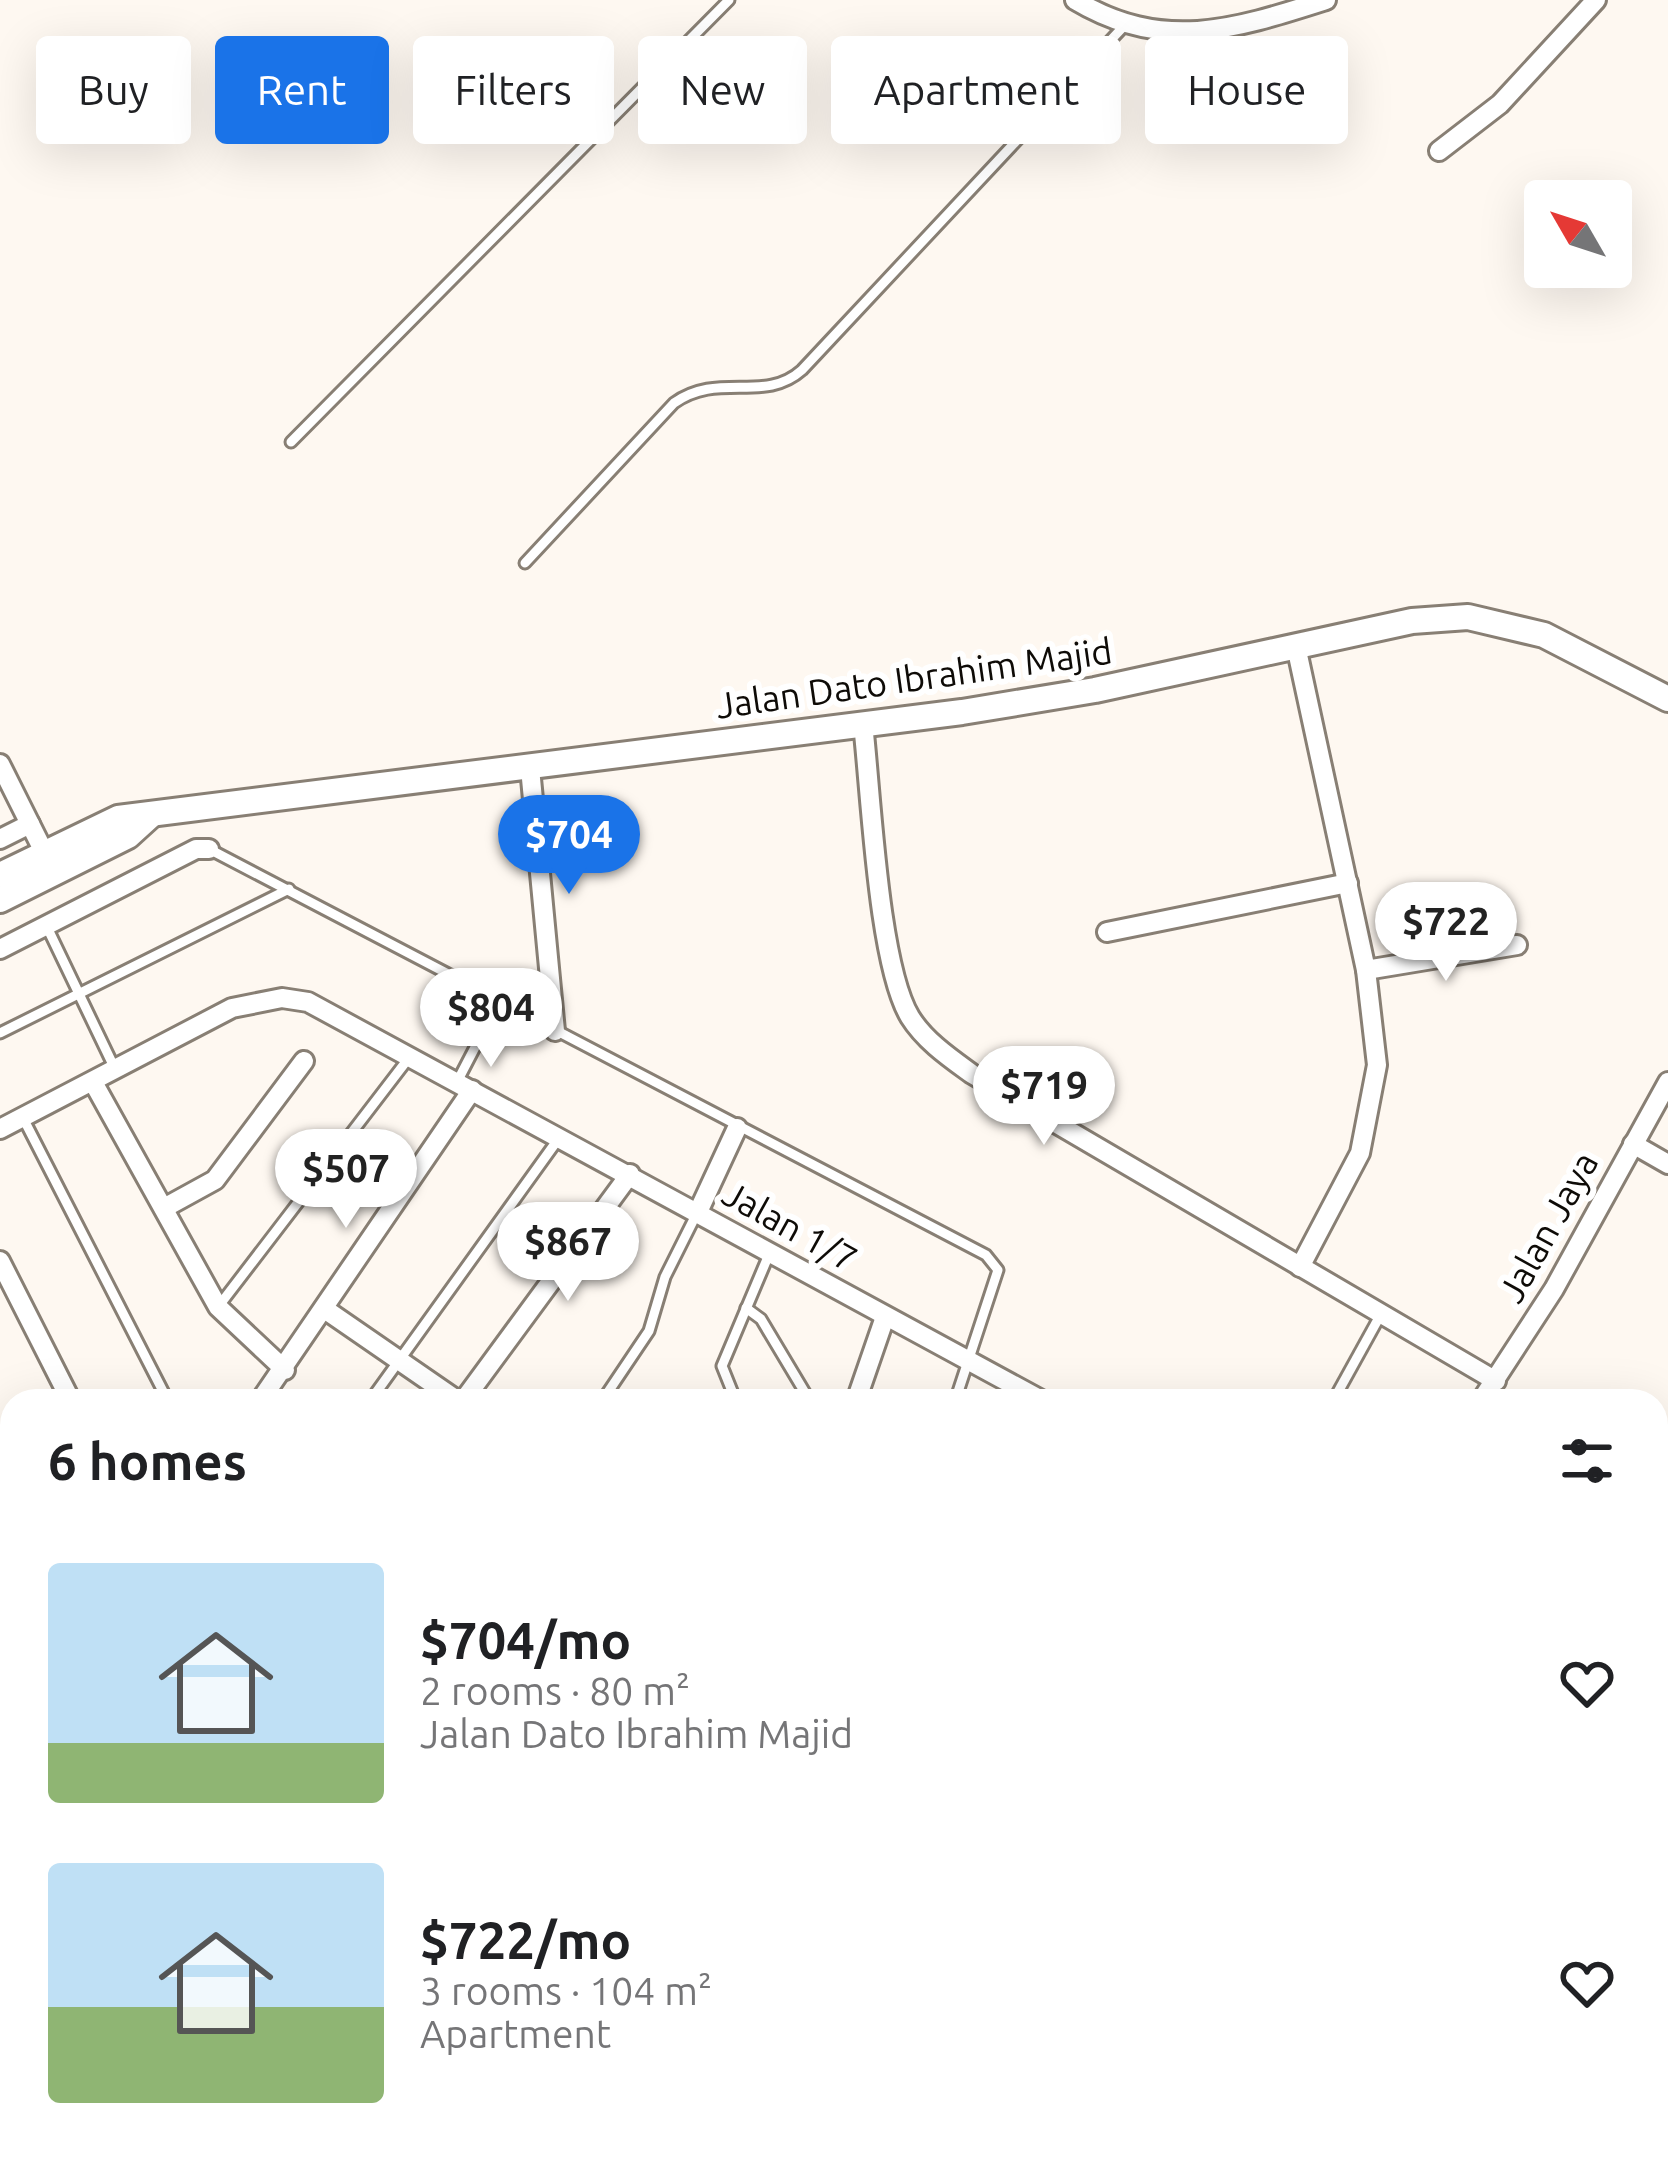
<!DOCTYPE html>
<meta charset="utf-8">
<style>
body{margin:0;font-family:Ubuntu,sans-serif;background:#f6f6f6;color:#202124;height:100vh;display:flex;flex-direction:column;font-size:45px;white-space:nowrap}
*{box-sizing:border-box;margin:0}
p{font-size:39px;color:#757577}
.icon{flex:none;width:66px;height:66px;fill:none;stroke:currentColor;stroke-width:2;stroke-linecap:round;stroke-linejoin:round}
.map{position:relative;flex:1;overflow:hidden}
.details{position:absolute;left:0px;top:1389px;width:1668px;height:771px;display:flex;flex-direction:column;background:#fff;border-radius:36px 36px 0 0;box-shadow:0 12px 48px #0002}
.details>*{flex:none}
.banner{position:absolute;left:36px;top:36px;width:1596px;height:108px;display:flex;gap:24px}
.needle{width:78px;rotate:309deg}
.fabs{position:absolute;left:1524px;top:180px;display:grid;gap:24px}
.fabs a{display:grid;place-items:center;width:108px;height:108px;border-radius:12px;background:#fff;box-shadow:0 12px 48px #0002;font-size:60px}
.price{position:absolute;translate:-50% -102px;padding:0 27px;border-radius:42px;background:#fff;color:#222;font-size:39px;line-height:78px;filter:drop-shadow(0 3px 6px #0008)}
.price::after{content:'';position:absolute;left:50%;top:72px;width:36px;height:27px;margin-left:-18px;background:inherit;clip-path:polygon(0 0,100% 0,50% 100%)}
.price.current{background:#1a73e8;color:#fff}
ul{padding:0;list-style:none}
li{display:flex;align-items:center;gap:36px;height:300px;padding:0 48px}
li span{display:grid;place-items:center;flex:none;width:336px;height:240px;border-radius:12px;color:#555}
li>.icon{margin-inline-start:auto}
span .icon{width:144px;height:144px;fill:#fffc;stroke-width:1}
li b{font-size:51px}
h2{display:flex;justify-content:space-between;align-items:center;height:144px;padding:0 48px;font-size:51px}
.pill{padding:0 42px;border-radius:12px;background:#fff;box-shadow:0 12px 48px #0002;font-size:42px;line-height:108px}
.pill.current{background:#1a73e8;color:#fff}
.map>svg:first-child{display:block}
.education{fill:#ffe9ed}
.building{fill:#d0bba1}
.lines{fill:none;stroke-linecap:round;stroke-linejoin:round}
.service-casing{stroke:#887f74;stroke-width:15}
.minor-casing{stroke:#887f74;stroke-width:24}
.tertiary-casing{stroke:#887f74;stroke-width:30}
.service{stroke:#fff;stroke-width:9}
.minor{stroke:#fff;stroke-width:18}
.tertiary{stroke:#fff;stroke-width:24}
.labels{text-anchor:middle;stroke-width:12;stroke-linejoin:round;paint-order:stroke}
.street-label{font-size:36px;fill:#0e0b07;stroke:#fff}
</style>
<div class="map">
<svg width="1668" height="2158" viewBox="0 0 1668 2158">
<rect width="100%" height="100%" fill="#fef8f1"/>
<!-- education -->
<g class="education">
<polygon points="1668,1607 1668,2153 1656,2145 1656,1622"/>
<polygon points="0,1937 12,1943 12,2148 413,2148 433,2158 0,2158"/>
</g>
<!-- building -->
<g class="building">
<polygon points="140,2148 239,2148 236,2158 168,2158"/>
<polygon points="926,2148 976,2148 973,2158 925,2158"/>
</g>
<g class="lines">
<!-- service casing -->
<g class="service-casing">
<g id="service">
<polyline points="291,442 729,0"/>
<path d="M525,563L674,403C719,371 764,404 802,370L1124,26"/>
<polyline points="209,849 986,1255 998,1270 955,1401"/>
<polyline points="46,925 116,1071"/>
<polyline points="0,1033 289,889"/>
<polyline points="457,1082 499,1001"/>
<polyline points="23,1118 168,1401"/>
<polyline points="218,1307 408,1059"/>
<polyline points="746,1308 761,1319 810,1401"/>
<polyline points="370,1401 559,1138"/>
<polyline points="602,1401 649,1331 665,1277 696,1215"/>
<polyline points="736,1401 722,1366 770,1252"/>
<polyline points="1333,1401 1381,1314"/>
<polyline points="0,1451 12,1474"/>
<polyline points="1656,1628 1668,1612"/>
<polyline points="1170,2148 1193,2158"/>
<polyline points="700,2158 703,2148"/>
<polyline points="1139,2158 1142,2148"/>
</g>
</g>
<!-- minor casing -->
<g class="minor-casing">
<g id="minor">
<path d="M1075,0C1163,53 1235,29 1326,0"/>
<polyline points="1439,151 1500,104 1596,0"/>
<polyline points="1296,646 1366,970 1377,1065 1360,1153 1300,1267"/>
<path d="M863,724C871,793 878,964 910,1017C925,1041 950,1058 972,1074L1496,1381"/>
<polyline points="0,764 44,852"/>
<polyline points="530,768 555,1031"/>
<polyline points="0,839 30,824"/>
<polyline points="1107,932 1348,883"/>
<polyline points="0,949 196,849 209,849"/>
<polyline points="1366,970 1517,945"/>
<polyline points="93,1082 218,1307 285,1370"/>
<polyline points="0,1129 232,1008 282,998 308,1002 1043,1401"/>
<polyline points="1633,1144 1668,1164"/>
<polyline points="164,1208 215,1180 304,1061"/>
<polyline points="698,1212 737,1128"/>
<polyline points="0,1261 71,1401"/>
<polyline points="326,1310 458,1401"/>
<polyline points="260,1401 472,1090"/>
<polyline points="463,1401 630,1174"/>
<polyline points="856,1401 885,1317"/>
<polyline points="1481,1401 1554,1289 1668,1082"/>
<polyline points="0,1555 12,1549"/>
<polyline points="0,1633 12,1655"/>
<polyline points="0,1746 12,1764"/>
<polyline points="0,1839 12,1831"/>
<polyline points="0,1904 12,1912"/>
<polyline points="474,2148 493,2158"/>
<polyline points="1467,2148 1483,2158"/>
<polyline points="594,2158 598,2148"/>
<polyline points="794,2158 797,2148"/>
<polyline points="1029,2158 1031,2148"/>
</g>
</g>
<!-- tertiary casing -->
<g class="tertiary-casing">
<g id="tertiary">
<polyline points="0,875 118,818 962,712 1095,690 1412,621 1468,617 1544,635 1668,699"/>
<polyline points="0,900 128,836 150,816"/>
</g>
</g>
<!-- service -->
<use href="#service" class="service"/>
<!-- minor -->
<use href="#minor" class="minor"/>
<!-- tertiary -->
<use href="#tertiary" class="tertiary"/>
</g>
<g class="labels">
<!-- street labels -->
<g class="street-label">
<text transform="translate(914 678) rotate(-8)" y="13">Jalan Dato Ibrahim Majid</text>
<text transform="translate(790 1226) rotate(29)" y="13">Jalan 1/7</text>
<text transform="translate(1548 1227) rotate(-61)" y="13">Jalan Jaya</text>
</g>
</g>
</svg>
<div class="fabs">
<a><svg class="needle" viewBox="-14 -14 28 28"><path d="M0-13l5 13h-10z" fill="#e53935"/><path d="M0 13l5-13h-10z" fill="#757577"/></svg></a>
</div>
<b class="price current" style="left:569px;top:897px">$704</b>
<b class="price" style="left:1446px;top:984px">$722</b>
<b class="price" style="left:491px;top:1070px">$804</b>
<b class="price" style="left:1044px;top:1148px">$719</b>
<b class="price" style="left:346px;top:1231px">$507</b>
<b class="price" style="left:568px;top:1304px">$867</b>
<div class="banner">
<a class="pill">Buy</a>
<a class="pill current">Rent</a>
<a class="pill">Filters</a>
<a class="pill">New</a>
<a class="pill">Apartment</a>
<a class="pill">House</a>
</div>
<section class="details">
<h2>6 homes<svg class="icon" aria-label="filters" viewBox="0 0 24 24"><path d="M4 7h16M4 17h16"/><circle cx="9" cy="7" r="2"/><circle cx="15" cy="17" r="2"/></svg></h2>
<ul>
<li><span style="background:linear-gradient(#bfe0f5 75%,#8fb573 0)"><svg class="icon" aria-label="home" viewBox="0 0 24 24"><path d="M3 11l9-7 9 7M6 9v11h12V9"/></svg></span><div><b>$704/mo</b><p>2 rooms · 80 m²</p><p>Jalan Dato Ibrahim Majid</p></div><svg class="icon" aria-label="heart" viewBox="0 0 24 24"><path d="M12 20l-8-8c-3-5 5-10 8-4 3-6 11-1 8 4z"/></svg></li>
<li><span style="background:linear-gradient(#bfe0f5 60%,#8fb573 0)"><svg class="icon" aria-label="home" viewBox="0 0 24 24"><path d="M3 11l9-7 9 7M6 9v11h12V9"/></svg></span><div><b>$722/mo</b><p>3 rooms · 104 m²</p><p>Apartment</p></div><svg class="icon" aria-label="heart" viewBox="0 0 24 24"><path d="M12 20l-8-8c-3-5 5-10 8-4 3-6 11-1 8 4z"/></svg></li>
</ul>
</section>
</div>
